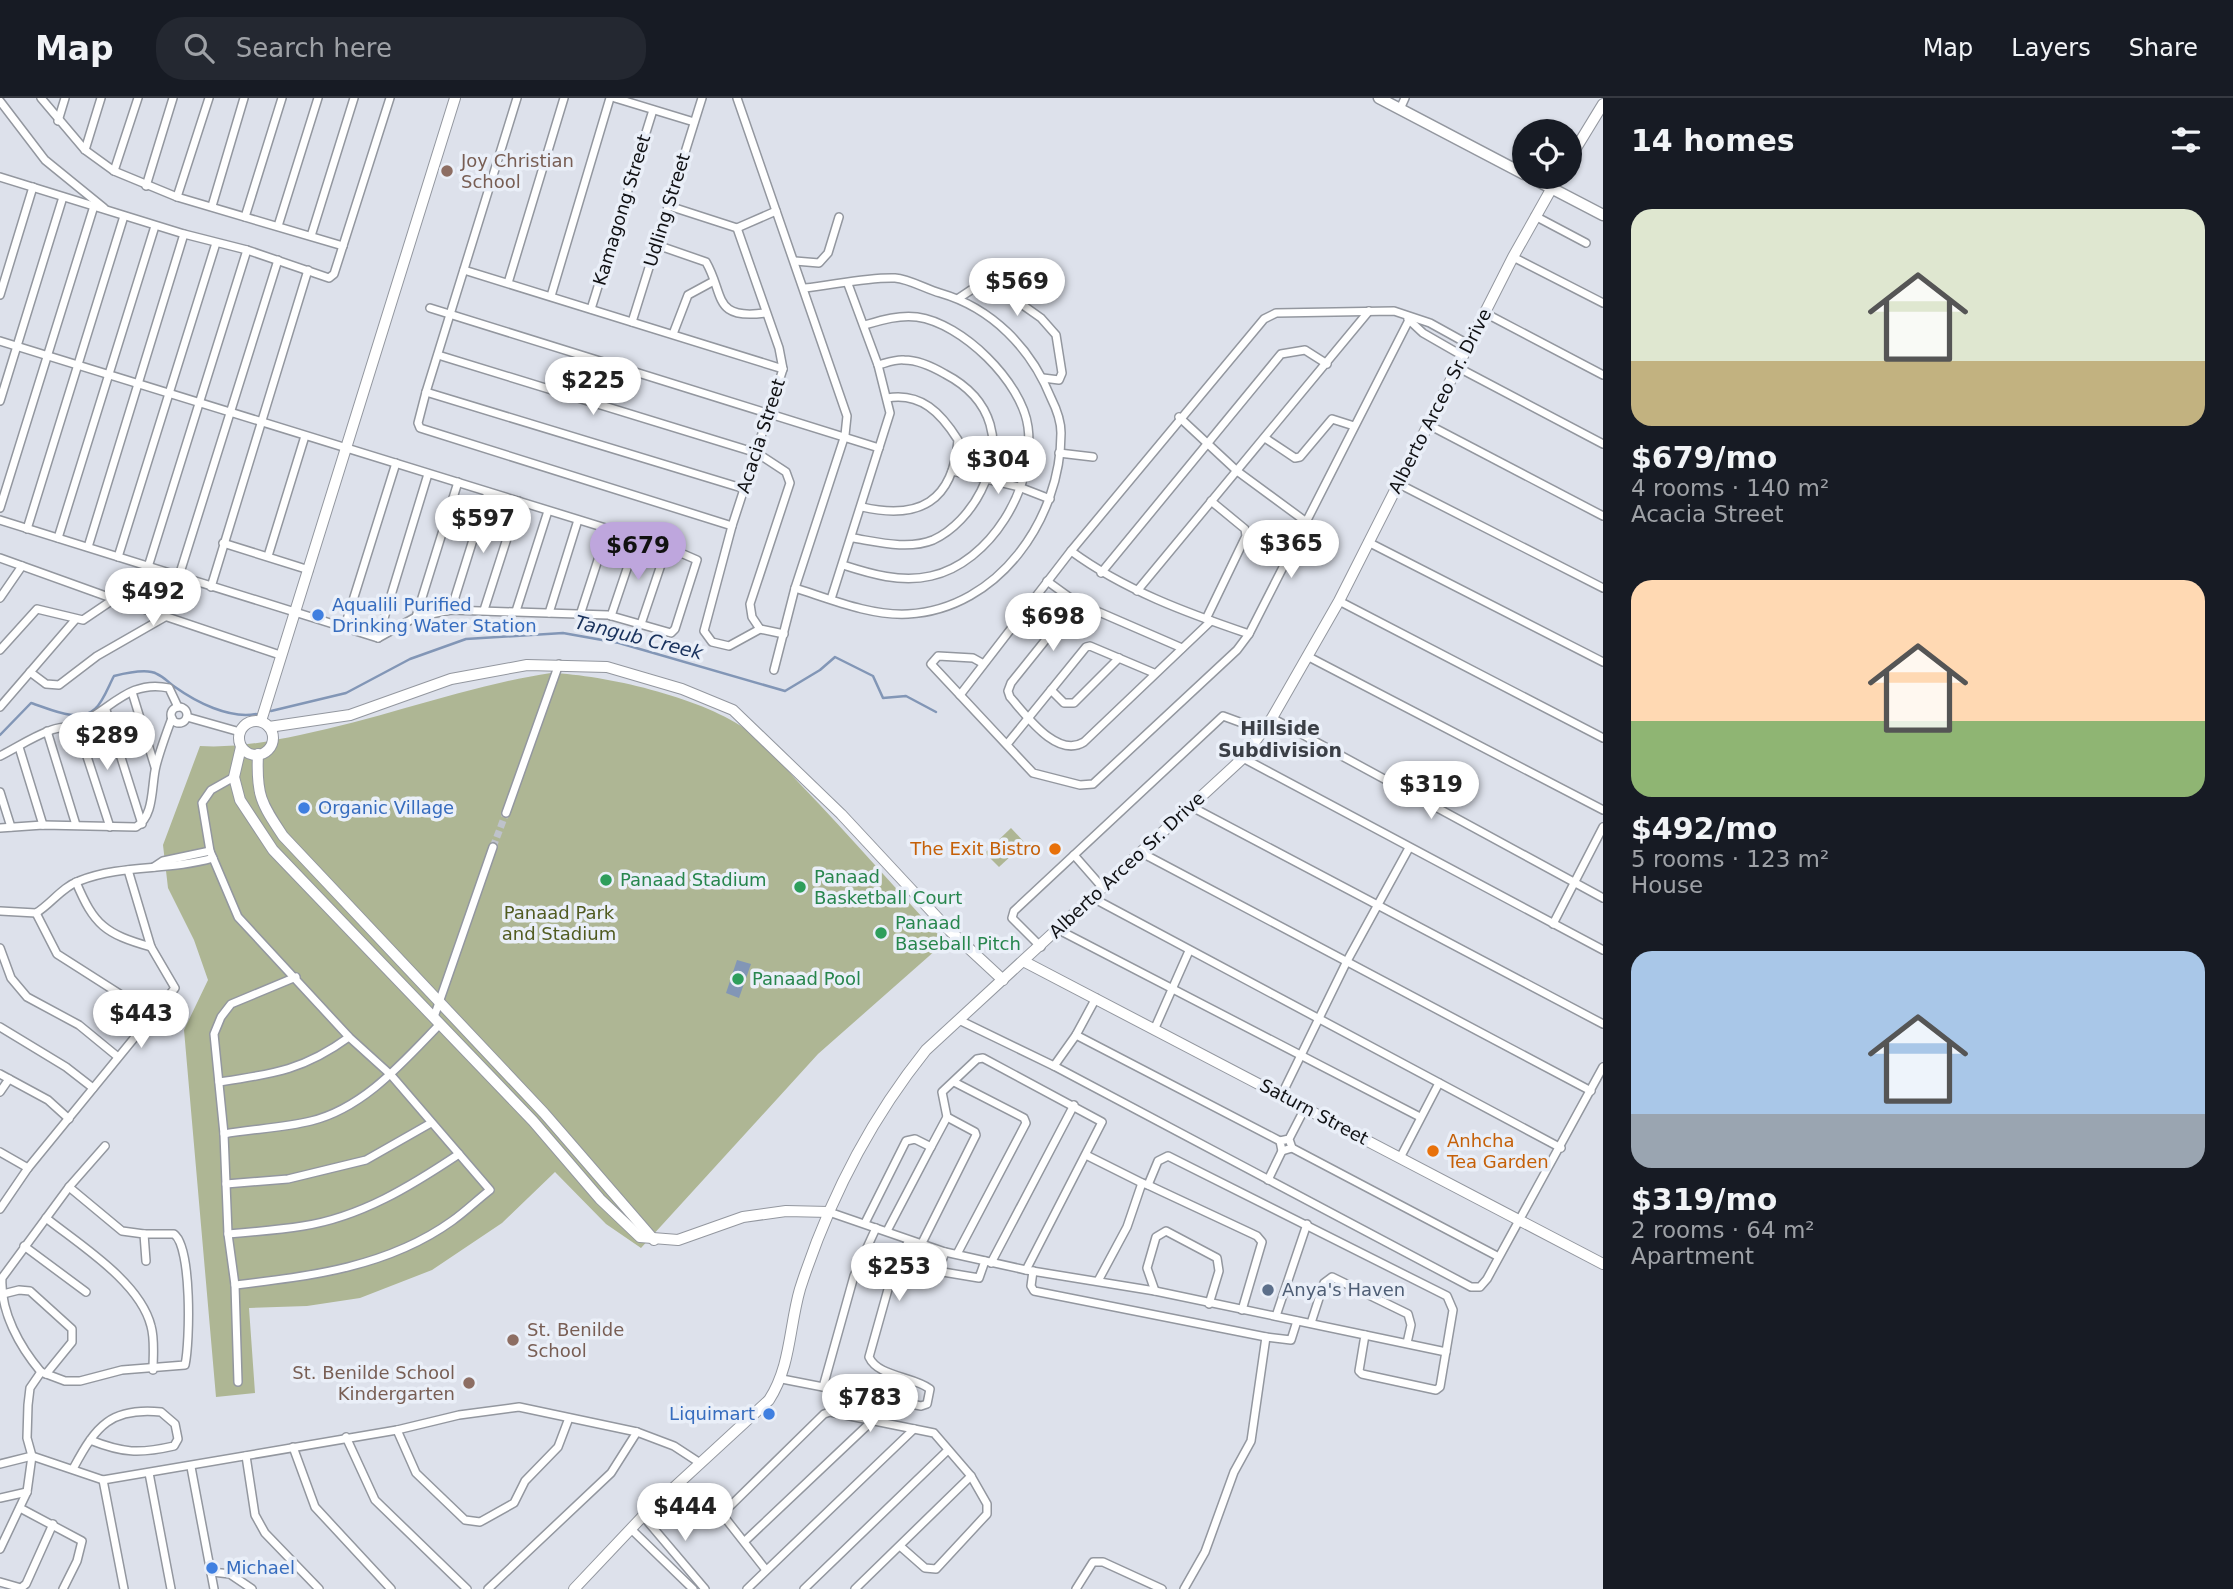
<!DOCTYPE html>
<meta charset="utf-8">
<style>
body{margin:0;font-family:"DejaVu Sans",sans-serif;background:#242831;color:#f1f3f6;height:100vh;display:flex;flex-direction:column;font-size:26px;white-space:nowrap}
*{box-sizing:border-box;margin:0}
p{font-size:23px;color:#9ea1a6}
.icon{flex:none;width:38px;height:38px;fill:none;stroke:currentColor;stroke-width:2;stroke-linecap:round;stroke-linejoin:round}
.map{position:relative;flex:1;overflow:hidden}
.panel{display:flex;flex-direction:column;background:#171b24;width:630px}
.panel>*{flex:none}
.tools{position:absolute;left:1512px;top:21px;display:grid;gap:14px}
.tools a{display:grid;place-items:center;width:70px;height:70px;border-radius:50%;background:#171b24;box-shadow:0 2px 5px #0004;font-size:35px}
.price{position:absolute;translate:-50% -60px;padding:0 16px;border-radius:24px;background:#fff;color:#222;font-size:23px;line-height:46px;filter:drop-shadow(0 2px 4px #0008)}
.price::after{content:'';position:absolute;left:50%;top:42px;width:21px;height:16px;margin-left:-10px;background:inherit;clip-path:polygon(0 0,100% 0,50% 100%)}
.price.on{background:#bea6dd;color:#111}
ul{padding:0;list-style:none}
li{display:grid;align-content:center;gap:14px;height:371px;padding:0 28px}
li span{display:grid;place-items:center;height:217px;border-radius:21px;color:#555}
li>.icon{margin-inline-start:auto}
span .icon{width:126px;height:126px;fill:#fffc;stroke-width:1}
li b{font-size:30px}
h2{display:flex;justify-content:space-between;align-items:center;height:84px;padding:0 28px;font-size:30px}
header{display:flex;align-items:center;gap:42px;box-sizing:border-box;height:98px;padding:0 35px;background:#171b24;border-bottom:2px solid #363941}
header strong{font-size:33px}
nav{display:flex;gap:38px;margin-inline-start:auto;font-size:24px}
.search{width:490px;height:63px;background:#242831;display:flex;align-items:center;gap:18px;box-sizing:border-box;padding:0 24px;border-radius:28px;color:#9ea1a6;font-size:26px}
main{display:flex;flex:1;min-height:0}
.map>svg:first-child{display:block}
.green{fill:#aeb694}
.water{fill:#8296b6}
.lines{fill:none;stroke-linecap:round;stroke-linejoin:round}
.stream{stroke:#8296b6;stroke-width:2.5}
.street-tunnel{stroke:#bec2cb;stroke-width:7;stroke-dasharray:7 3.5;stroke-linecap:butt}
.street-casing{stroke:#93979f;stroke-width:10}
.secondary-casing{stroke:#93979f;stroke-width:12}
.primary-casing{stroke:#93979f;stroke-width:13}
.street{stroke:#fff;stroke-width:7}
.secondary{stroke:#fff;stroke-width:10}
.primary{stroke:#fff;stroke-width:10}
.education-dot{fill:#8d6e63;stroke:#eaeff8;stroke-width:2.5}
.shop-dot{fill:#3f7fe0;stroke:#eaeff8;stroke-width:2.5}
.food-dot{fill:#e8710a;stroke:#eaeff8;stroke-width:2.5}
.leisure-dot{fill:#2e9e5b;stroke:#eaeff8;stroke-width:2.5}
.service-dot{fill:#5c6f8a;stroke:#eaeff8;stroke-width:2.5}
.labels{text-anchor:middle;stroke-width:7;stroke-linejoin:round;paint-order:stroke}
.education-label{font-size:18px;fill:#785e54;stroke:#eaeff8;text-anchor:start}
.street-label{font-size:18px;fill:#101114;stroke:#eaeff8}
.shop-label{font-size:18px;fill:#366cbe;stroke:#eaeff8;text-anchor:start}
.food-label{font-size:18px;fill:#c56008;stroke:#eaeff8;text-anchor:end}
.leisure-label{font-size:18px;fill:#27864d;stroke:#eaeff8;text-anchor:start}
.park-label{font-size:18px;fill:#515b21;stroke:#eaeff8}
.service-label{font-size:18px;fill:#4e5e75;stroke:#eaeff8;text-anchor:start}
.water-label{font-size:19px;font-style:italic;fill:#19325d;stroke:#eaeff8}
.neighbourhood-label{font-size:19px;font-weight:bold;fill:#3b3f46;stroke:#eaeff8}
</style>
<header>
<strong>Map</strong>
<div class="search"><svg class="icon" aria-label="search" viewBox="0 0 24 24"><circle cx="10" cy="10" r="6"/><path d="M15 15l6 6"/></svg>Search here</div>
<nav><a>Map</a><a>Layers</a><a>Share</a></nav>
</header>
<main>
<div class="map">
<svg width="1603" height="1491" viewBox="0 0 1603 1491">
<rect width="100%" height="100%" fill="#dde1eb"/>
<!-- green -->
<g class="green">
<path d="M551,575C605,577 699,599 744,630C765,644 783,668 801,687C850,738 897,792 945,844L818,956L641,1150L606,1126L555,1074L502,1125L432,1172L360,1200L307,1208L249,1210L255,1295L216,1299L184,932L208,882L194,842L168,790L163,747L200,648C235,650 266,644 300,637C385,620 465,588 551,575Z"/>
<polygon points="1011,730 1025,745 999,769 985,755"/>
</g>
<!-- water -->
<polygon class="water" points="737,862 751,866 739,900 726,895"/>
<g class="lines">
<!-- stream -->
<g class="stream">
<polyline points="271,613 346,595 410,561 466,541 563,535 619,545 785,593 820,572 835,559 873,578 883,600 906,598 936,614"/>
<path d="M0,637L31,605C48,610 79,626 95,611C103,604 109,587 114,578C126,575 147,570 157,576C164,579 169,585 175,589C196,604 229,621 256,616"/>
</g>
<!-- street-tunnel -->
<polyline class="street-tunnel" points="493,749 506,715"/>
<!-- street casing -->
<g class="street-casing">
<g id="street">
<polyline points="41,0 85,52 114,73 177,99 343,148"/>
<polyline points="517,0 426,294 418,325 420,330 732,428"/>
<polyline points="615,0 694,24"/>
<polyline points="737,0 847,318 845,337 795,490 774,572"/>
<polyline points="0,3 45,62 104,110"/>
<polyline points="1400,11 1405,0"/>
<polyline points="58,23 65,0"/>
<polyline points="85,52 101,0"/>
<polyline points="114,73 138,0"/>
<polyline points="0,79 184,136 247,152 329,180 334,176 390,0"/>
<polyline points="146,88 173,0"/>
<polyline points="177,99 209,0"/>
<polyline points="212,108 244,0"/>
<polyline points="669,108 737,130 779,250 783,271 732,428 704,533 712,544 729,548 760,531 784,536"/>
<polyline points="1535,118 1586,145"/>
<polyline points="245,119 282,0"/>
<polyline points="278,128 318,0"/>
<polyline points="737,130 776,113"/>
<polyline points="311,138 354,0"/>
<path d="M657,147L706,164C725,197 712,222 765,215"/>
<polyline points="1513,159 1603,205"/>
<polyline points="795,163 819,165 828,155 839,119"/>
<polyline points="464,172 783,271"/>
<polyline points="508,185 564,0"/>
<polyline points="0,197 33,89"/>
<polyline points="551,198 610,0"/>
<polyline points="959,200 980,186 993,186 1041,220 1056,237 1062,275 1059,282 1043,280"/>
<polyline points="430,210 879,350"/>
<polyline points="591,211 653,12"/>
<polyline points="1485,215 1603,277"/>
<polyline points="1408,221 1423,235 1463,258"/>
<polyline points="632,224 702,0"/>
<polyline points="673,236 688,197 712,184"/>
<polyline points="0,243 667,449 697,462 675,531 671,535 608,517 451,512 416,519 378,540 0,422"/>
<polyline points="438,257 757,355 786,374 790,385 750,506 752,519 760,531"/>
<polyline points="1457,269 1603,346"/>
<polyline points="426,294 745,391"/>
<polyline points="0,303 63,99"/>
<polyline points="1179,319 1237,373 1305,423"/>
<polyline points="1427,326 1603,418"/>
<polyline points="1265,340 1295,360 1300,359 1332,321 1354,328"/>
<polyline points="1059,355 1093,359"/>
<polyline points="952,373 1019,389 1050,401"/>
<polyline points="1397,385 1603,490"/>
<path d="M862,409C919,422 953,404 958,342C941,315 921,294 887,300"/>
<polyline points="0,410 94,108"/>
<polyline points="27,431 124,118"/>
<polyline points="58,440 155,128"/>
<path d="M853,440C878,444 908,452 933,442C953,433 971,413 981,393C1005,346 993,301 945,276C933,269 918,262 904,262C896,261 886,265 878,267"/>
<polyline points="1368,444 1603,564"/>
<polyline points="223,445 309,472"/>
<polyline points="88,449 184,136"/>
<path d="M1071,453C1124,492 1187,515 1249,536"/>
<polyline points="268,458 305,338"/>
<polyline points="118,459 216,145"/>
<polyline points="0,460 114,501"/>
<path d="M843,467C871,476 901,485 931,478C990,465 1036,389 1028,329C1022,284 962,225 917,219C898,217 882,222 865,227"/>
<polyline points="148,469 247,152"/>
<polyline points="1101,475 1281,256 1305,252 1327,266"/>
<polyline points="179,478 278,162"/>
<polyline points="1047,483 1076,504 1182,550"/>
<polyline points="211,489 308,172"/>
<path d="M795,490C830,501 870,518 908,516C999,511 1061,420 1061,335C1061,324 1056,310 1051,300C1031,250 992,210 940,195C926,191 909,181 895,180C866,179 834,187 805,190"/>
<polyline points="1137,493 1369,213"/>
<polyline points="0,500 22,468"/>
<polyline points="831,501 890,315 878,267 848,186"/>
<polyline points="1339,503 1603,640"/>
<path d="M1076,504L1011,585L1008,593L1010,599C1026,617 1057,661 1084,644L1211,523"/>
<polyline points="451,512 488,394"/>
<polyline points="484,512 519,403"/>
<polyline points="516,513 548,413"/>
<polyline points="549,515 578,422"/>
<polyline points="580,517 608,431"/>
<polyline points="611,518 637,441"/>
<polyline points="416,519 458,384"/>
<polyline points="1206,521 1246,438 1245,431 1211,403"/>
<polyline points="641,526 667,449"/>
<polyline points="344,531 396,365"/>
<polyline points="378,540 428,376"/>
<polyline points="0,552 37,511 83,522 114,501 280,557"/>
<polyline points="1307,558 1603,712"/>
<polyline points="982,565 973,560 938,558 931,566 1033,675 1080,687 1093,686 1237,552 1249,536 1410,220"/>
<polyline points="30,574 46,586 59,587 97,558 165,519"/>
<polyline points="1051,592 1064,605 1074,605 1119,560"/>
<polyline points="132,594 155,669"/>
<polyline points="960,597 1071,453 1264,221 1276,215 1394,213 1430,225 1468,246"/>
<polyline points="0,609 75,522"/>
<circle cx="179" cy="617" r="8"/>
<polyline points="106,612 142,726"/>
<polyline points="187,619 240,634"/>
<polyline points="1272,620 1603,800"/>
<polyline points="77,628 110,729"/>
<polyline points="47,633 76,727"/>
<polyline points="1008,645 1086,549 1090,548 1154,575"/>
<polyline points="19,649 43,727"/>
<path d="M0,658C16,650 32,639 49,633C59,628 71,630 81,625C111,611 130,581 169,590L178,609"/>
<polyline points="1243,660 1603,852"/>
<path d="M234,679L211,692L202,705L210,753L238,819L349,939L391,977L490,1092C477,1102 465,1114 452,1123C388,1169 311,1178 235,1187"/>
<polyline points="0,694 11,729"/>
<polyline points="1190,708 1603,926"/>
<polyline points="506,715 559,566"/>
<path d="M0,730L43,727L136,729C155,718 151,687 156,668C160,652 166,636 172,620"/>
<polyline points="1140,754 1591,993"/>
<polyline points="1074,757 1102,789"/>
<polyline points="154,769 163,763 210,753"/>
<path d="M76,784C94,827 105,836 151,849"/>
<polyline points="1091,799 1561,1050"/>
<path d="M0,813L36,815C51,806 62,789 79,783C122,766 169,773 213,760"/>
<polyline points="36,815 57,856 126,900 148,921"/>
<polyline points="1553,826 1603,729"/>
<polyline points="1057,831 1420,1019"/>
<polyline points="1041,849 1012,820 1014,813 1223,618 1264,633"/>
<polyline points="0,850 11,880 27,899 79,927 118,959"/>
<polyline points="434,919 493,749"/>
<polyline points="959,922 1054,968 1471,1189 1480,1189 1487,1181 1603,969"/>
<polyline points="0,929 66,969 93,990"/>
<polyline points="1154,932 1189,853"/>
<polyline points="1076,937 1280,1043"/>
<polyline points="1054,968 1076,937 1096,900"/>
<polyline points="0,976 48,1002 69,1021"/>
<path d="M219,984C273,976 304,972 349,939"/>
<polyline points="954,984 1024,1020 1026,1025 957,1156"/>
<polyline points="0,994 9,981"/>
<polyline points="1282,996 1347,863 1409,750"/>
<path d="M224,1036C252,1031 283,1030 311,1023C364,1010 403,964 440,926"/>
<polyline points="1289,1041 1280,1043 1282,1053 1292,1050 1289,1041 1305,1010"/>
<polyline points="1292,1050 1497,1158"/>
<polyline points="0,1054 28,1070"/>
<polyline points="1086,1057 1142,1085"/>
<polyline points="1400,1060 1439,985"/>
<polyline points="1268,1082 1282,1053"/>
<polyline points="226,1086 288,1081 366,1062 431,1025"/>
<polyline points="1148,1087 1257,1138 1262,1144 1242,1212"/>
<polyline points="69,1089 122,1133 144,1136 146,1163"/>
<polyline points="0,1111 28,1070 175,890 151,849 128,772"/>
<polyline points="829,1114 945,1154 1026,1172"/>
<path d="M46,1120C80,1147 140,1184 151,1228C155,1242 153,1258 153,1272"/>
<polyline points="865,1125 906,1043 915,1041 931,1049 947,1019 942,994 977,961 983,960 1102,1024 1026,1172 1155,1193 1365,1237 1359,1273 1362,1276 1436,1292 1440,1289 1453,1212 1447,1198 1168,1058 1158,1063 1148,1087 1142,1085 1127,1129 1098,1183"/>
<path d="M876,1130L854,1178L823,1289L921,1308L927,1306L930,1291C913,1278 878,1279 869,1259L892,1177L908,1144"/>
<polyline points="887,1133 931,1049"/>
<path d="M228,1136C253,1134 278,1132 303,1128C361,1119 411,1088 459,1056"/>
<polyline points="921,1147 976,1037 975,1034 947,1019"/>
<polyline points="24,1148 86,1194"/>
<polyline points="945,1154 940,1169 943,1174 979,1180 985,1163"/>
<polyline points="991,1165 1074,1007"/>
<polyline points="1033,1173 1031,1188 1034,1193 1266,1239 1291,1242 1297,1223"/>
<polyline points="1155,1193 1147,1170 1156,1139 1166,1133 1217,1160 1219,1173 1209,1206"/>
<polyline points="3,1196 19,1192 30,1193 72,1231 72,1244 46,1276"/>
<polyline points="1276,1218 1307,1126"/>
<polyline points="1311,1225 1324,1185 1332,1179 1408,1216 1411,1227 1407,1245"/>
<polyline points="1365,1237 1446,1254"/>
<path d="M41,1274C20,1249 0,1214 2,1180L69,1089L105,1048"/>
<polyline points="782,1281 823,1289"/>
<polyline points="238,1284 235,1187 228,1136 224,1036 214,936 221,919 231,906 296,879"/>
<polyline points="397,1332 416,1375 465,1422 480,1424 514,1405 525,1383 558,1349 569,1320"/>
<polyline points="346,1339 375,1402 467,1491"/>
<polyline points="293,1349 315,1409 391,1491"/>
<polyline points="246,1358 255,1417 265,1435 319,1491"/>
<polyline points="0,1366 32,1358 103,1382 397,1332 459,1317 519,1309 637,1334 674,1348 700,1365"/>
<path d="M74,1369C96,1328 111,1309 161,1314L175,1326L178,1341L174,1348C139,1356 123,1355 90,1342"/>
<polyline points="191,1369 214,1491"/>
<polyline points="149,1375 171,1491"/>
<polyline points="103,1382 124,1491"/>
<polyline points="0,1400 27,1394"/>
<polyline points="20,1410 82,1443 77,1463 63,1491"/>
<polyline points="643,1418 705,1491"/>
<polyline points="631,1431 693,1491"/>
<polyline points="745,1443 873,1322"/>
<path d="M0,1451L27,1394L32,1358L27,1340L28,1307L30,1290L41,1274L65,1283H80L122,1272L185,1267C190,1244 192,1149 174,1136H144"/>
<polyline points="766,1472 722,1416 824,1316 830,1314 934,1335 971,1378 987,1406 987,1416 936,1471 925,1470 900,1448"/>
<polyline points="212,1474 230,1476 252,1491"/>
<polyline points="0,1484 21,1490 26,1486 53,1426"/>
<polyline points="488,1491 611,1375 637,1334"/>
<polyline points="747,1491 914,1331"/>
<polyline points="804,1491 948,1352"/>
<polyline points="855,1491 971,1378"/>
<polyline points="1076,1491 1093,1464 1103,1464 1162,1491"/>
<polyline points="1184,1491 1205,1454 1234,1374 1251,1343 1266,1239"/>
</g>
</g>
<!-- secondary casing -->
<g class="secondary-casing">
<g id="secondary">
<polyline points="1570,60 1603,6"/>
<polyline points="261,623 455,0"/>
<circle cx="256" cy="640" r="17"/>
<polyline points="269,629 350,617 451,581 527,567 607,569 682,591 733,612 841,716 948,831 1003,882"/>
<polyline points="241,649 234,679 240,702 273,752 533,1023 600,1101 640,1139 678,1142 743,1119 786,1113 829,1114"/>
<path d="M258,656C256,697 261,705 283,738L544,1015L654,1142"/>
<polyline points="1025,864 1603,1166"/>
<path d="M574,1491L643,1418L769,1302C791,1268 789,1229 800,1191C828,1104 869,1023 926,952L1243,660L1272,620L1339,503L1513,159L1558,79"/>
</g>
</g>
<!-- primary casing -->
<g class="primary-casing">
<g id="primary">
<polyline points="1379,0 1524,76"/>
<polyline points="1530,79 1603,117"/>
</g>
</g>
<!-- street -->
<use href="#street" class="street"/>
<!-- secondary -->
<use href="#secondary" class="secondary"/>
<!-- primary -->
<use href="#primary" class="primary"/>
</g>
<!-- markers -->
<g class="education-dot">
<circle cx="447" cy="73" r="7"/>
<circle cx="513" cy="1242" r="7"/>
<circle cx="469" cy="1285" r="7"/>
</g>
<g class="shop-dot">
<circle cx="318" cy="517" r="7"/>
<circle cx="304" cy="710" r="7"/>
<circle cx="769" cy="1316" r="7"/>
<circle cx="212" cy="1470" r="7"/>
</g>
<g class="food-dot">
<circle cx="1055" cy="751" r="7"/>
<circle cx="1433" cy="1053" r="7"/>
</g>
<g class="leisure-dot">
<circle cx="606" cy="782" r="7"/>
<circle cx="800" cy="789" r="7"/>
<circle cx="881" cy="835" r="7"/>
<circle cx="738" cy="881" r="7"/>
</g>
<circle class="service-dot" cx="1268" cy="1192" r="7"/>
<g class="labels">
<!-- education labels -->
<g class="education-label">
<text x="461" y="69">Joy Christian<tspan x="461" dy="21">School</tspan></text>
<text x="527" y="1238">St. Benilde<tspan x="527" dy="21">School</tspan></text>
<text x="455" y="1281" text-anchor="end">St. Benilde School<tspan x="455" dy="21">Kindergarten</tspan></text>
</g>
<!-- street labels -->
<g class="street-label">
<text transform="translate(622 112) rotate(-73)" y="6">Kamagong Street</text>
<text transform="translate(667 112) rotate(-73)" y="6">Udling Street</text>
<text transform="translate(1440 303) rotate(-63)" y="6">Alberto Arceo Sr. Drive</text>
<text transform="translate(761 338) rotate(-72)" y="6">Acacia Street</text>
<text transform="translate(1127 767) rotate(-43)" y="6">Alberto Arceo Sr. Drive</text>
<text transform="translate(1314 1014) rotate(28)" y="6">Saturn Street</text>
</g>
<!-- shop labels -->
<g class="shop-label">
<text x="332" y="513">Aqualili Purified<tspan x="332" dy="21">Drinking Water Station</tspan></text>
<text x="318" y="716">Organic Village</text>
<text x="755" y="1322" text-anchor="end">Liquimart</text>
<text x="226" y="1476">Michael</text>
</g>
<!-- food labels -->
<g class="food-label">
<text x="1041" y="757">The Exit Bistro</text>
<text x="1447" y="1049" text-anchor="start">Anhcha<tspan x="1447" dy="21">Tea Garden</tspan></text>
</g>
<!-- leisure labels -->
<g class="leisure-label">
<text x="814" y="785">Panaad<tspan x="814" dy="21">Basketball Court</tspan></text>
<text x="620" y="788">Panaad Stadium</text>
<text x="895" y="831">Panaad<tspan x="895" dy="21">Baseball Pitch</tspan></text>
<text x="752" y="887">Panaad Pool</text>
</g>
<!-- park labels -->
<g class="park-label">
<text x="559" y="821">Panaad Park<tspan x="559" dy="21">and Stadium</tspan></text>
</g>
<!-- service labels -->
<g class="service-label">
<text x="1282" y="1198">Anya's Haven</text>
</g>
<!-- water labels -->
<g class="water-label">
<text transform="translate(639 539) rotate(14)" y="7">Tangub Creek</text>
</g>
<!-- neighbourhood labels -->
<g class="neighbourhood-label">
<text x="1280" y="637">Hillside<tspan x="1280" dy="22">Subdivision</tspan></text>
</g>
</g>
</svg>
<div class="tools">
<a><svg class="icon" aria-label="locate" viewBox="0 0 24 24"><circle cx="12" cy="12" r="6"/><path d="M12 2v4M12 18v4M2 12h4M18 12h4"/></svg></a>
</div>
<b class="price" style="left:1017px;top:220px">$569</b>
<b class="price" style="left:593px;top:319px">$225</b>
<b class="price" style="left:998px;top:398px">$304</b>
<b class="price" style="left:483px;top:457px">$597</b>
<b class="price" style="left:1291px;top:482px">$365</b>
<b class="price on" style="left:638px;top:484px">$679</b>
<b class="price" style="left:153px;top:530px">$492</b>
<b class="price" style="left:1053px;top:555px">$698</b>
<b class="price" style="left:107px;top:674px">$289</b>
<b class="price" style="left:1431px;top:723px">$319</b>
<b class="price" style="left:141px;top:952px">$443</b>
<b class="price" style="left:899px;top:1205px">$253</b>
<b class="price" style="left:870px;top:1336px">$783</b>
<b class="price" style="left:685px;top:1445px">$444</b>
</div>
<section class="panel">
<h2>14 homes<svg class="icon" aria-label="filters" viewBox="0 0 24 24"><path d="M4 7h16M4 17h16"/><circle cx="9" cy="7" r="2"/><circle cx="15" cy="17" r="2"/></svg></h2>
<ul>
<li><span style="background:linear-gradient(#dfe7d0 70%,#c2b280 0)"><svg class="icon" aria-label="home" viewBox="0 0 24 24"><path d="M3 11l9-7 9 7M6 9v11h12V9"/></svg></span><div><b>$679/mo</b><p>4 rooms · 140 m²</p><p>Acacia Street</p></div></li>
<li><span style="background:linear-gradient(#ffd9b3 65%,#8fb573 0)"><svg class="icon" aria-label="home" viewBox="0 0 24 24"><path d="M3 11l9-7 9 7M6 9v11h12V9"/></svg></span><div><b>$492/mo</b><p>5 rooms · 123 m²</p><p>House</p></div></li>
<li><span style="background:linear-gradient(#a9c7e8 75%,#9aa5b1 0)"><svg class="icon" aria-label="home" viewBox="0 0 24 24"><path d="M3 11l9-7 9 7M6 9v11h12V9"/></svg></span><div><b>$319/mo</b><p>2 rooms · 64 m²</p><p>Apartment</p></div></li>
</ul>
</section>
</main>
